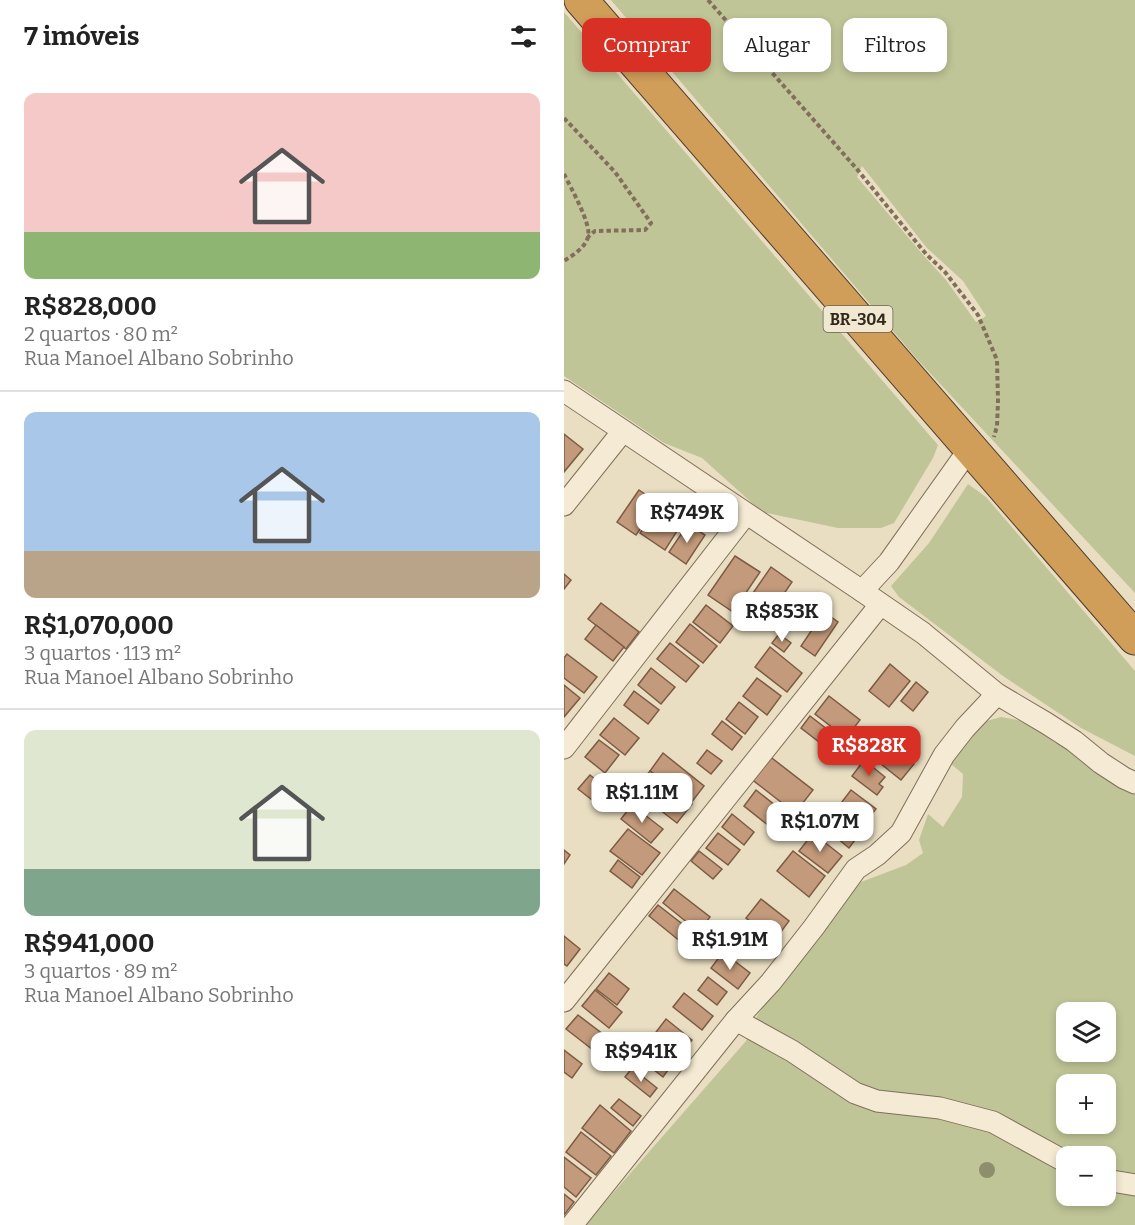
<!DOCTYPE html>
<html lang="pt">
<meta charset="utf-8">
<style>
body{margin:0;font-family:Bitter,serif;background:#f6f6f6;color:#222;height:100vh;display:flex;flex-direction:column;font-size:22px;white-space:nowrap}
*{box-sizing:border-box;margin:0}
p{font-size:20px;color:#767676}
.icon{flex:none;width:33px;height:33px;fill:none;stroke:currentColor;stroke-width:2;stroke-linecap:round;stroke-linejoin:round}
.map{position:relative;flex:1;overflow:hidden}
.sheet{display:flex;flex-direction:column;background:#fff;width:564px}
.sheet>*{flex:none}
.hud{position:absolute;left:18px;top:18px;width:462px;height:54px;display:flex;gap:12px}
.buttons{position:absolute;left:492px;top:1002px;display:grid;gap:12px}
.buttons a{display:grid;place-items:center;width:60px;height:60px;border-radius:12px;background:#fff;box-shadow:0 3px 9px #0003;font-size:30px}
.price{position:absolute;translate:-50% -51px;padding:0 14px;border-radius:12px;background:#fff;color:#222;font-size:20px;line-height:39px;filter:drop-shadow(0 2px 3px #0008)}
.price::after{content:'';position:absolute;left:50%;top:36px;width:18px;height:14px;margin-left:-9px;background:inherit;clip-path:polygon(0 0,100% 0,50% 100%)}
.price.active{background:#d93025;color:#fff}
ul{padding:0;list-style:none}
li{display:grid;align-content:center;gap:12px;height:318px;padding:0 24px}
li+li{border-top:2px solid #e0e0e0}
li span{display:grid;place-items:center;height:186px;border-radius:12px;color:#555}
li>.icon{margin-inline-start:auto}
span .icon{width:108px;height:108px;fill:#fffc;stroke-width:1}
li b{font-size:26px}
h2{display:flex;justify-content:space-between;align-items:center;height:72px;padding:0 24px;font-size:26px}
.chip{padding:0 21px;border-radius:12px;background:#fff;box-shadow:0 3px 9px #0003;font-size:21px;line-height:54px}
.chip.active{background:#d93025;color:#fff}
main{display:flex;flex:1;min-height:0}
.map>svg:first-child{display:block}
.green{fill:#c0c597;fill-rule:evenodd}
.building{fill:#c39a7b;stroke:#7d5b43;stroke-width:1.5}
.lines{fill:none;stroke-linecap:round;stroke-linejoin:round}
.street-casing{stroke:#816f5b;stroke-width:23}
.highway-casing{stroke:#4f3e2f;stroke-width:35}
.path{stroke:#816f5b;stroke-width:4;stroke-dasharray:4.5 3;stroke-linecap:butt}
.street{stroke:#f5ebd4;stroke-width:21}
.highway{stroke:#d19e5a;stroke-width:33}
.tree{fill:#8d8e6c}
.labels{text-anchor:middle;stroke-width:6;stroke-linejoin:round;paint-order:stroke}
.shield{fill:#f1e8d1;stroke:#6b6254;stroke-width:1.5}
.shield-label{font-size:16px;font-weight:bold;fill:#32281e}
</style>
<main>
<section class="sheet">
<h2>7 imóveis<svg class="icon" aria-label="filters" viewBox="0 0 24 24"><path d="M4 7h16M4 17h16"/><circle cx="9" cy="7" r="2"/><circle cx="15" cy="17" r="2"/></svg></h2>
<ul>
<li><span style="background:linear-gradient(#f6c9c9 75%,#8fb573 0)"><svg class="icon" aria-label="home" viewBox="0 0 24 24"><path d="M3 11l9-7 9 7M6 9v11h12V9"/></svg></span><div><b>R$828,000</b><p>2 quartos · 80 m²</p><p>Rua Manoel Albano Sobrinho</p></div></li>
<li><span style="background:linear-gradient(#a9c7e8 75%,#b9a48a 0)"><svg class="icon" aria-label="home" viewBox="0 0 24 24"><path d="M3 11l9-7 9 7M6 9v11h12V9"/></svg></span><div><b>R$1,070,000</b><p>3 quartos · 113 m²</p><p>Rua Manoel Albano Sobrinho</p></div></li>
<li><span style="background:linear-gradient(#dfe7d0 75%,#7fa58c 0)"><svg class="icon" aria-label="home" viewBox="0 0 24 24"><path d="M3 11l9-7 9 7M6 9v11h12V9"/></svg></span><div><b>R$941,000</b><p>3 quartos · 89 m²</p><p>Rua Manoel Albano Sobrinho</p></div></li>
</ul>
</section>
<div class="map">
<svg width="571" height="1225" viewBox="0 0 571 1225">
<rect width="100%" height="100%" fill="#e9dec2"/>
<!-- green -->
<g class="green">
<path d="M47,0H571V593L352,358ZM298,166L363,248L399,281L422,316L412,322L382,280L360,256L293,177Z"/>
<polygon points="0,12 374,445 369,458 330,523 317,528 274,528 198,512 138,458 100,443 0,376"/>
<polygon points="404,484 422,497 571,671 571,756 517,728 439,676 335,597 327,586 365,543"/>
<path d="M437,717L459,721L491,743L511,750L571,779V1225H21L182,1041L194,1014L269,912L297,882L342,865L359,853L355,840L364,814L379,827L398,797L399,774L387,764L419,722ZM502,1012H542V1052H502ZM502,1084H542V1124H502ZM502,1156H542V1196H502Z"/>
</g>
<!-- building -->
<g class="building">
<polygon points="0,434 19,449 0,472"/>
<polygon points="75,490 94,503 72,535 53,522"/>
<polygon points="96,504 120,520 101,550 76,533"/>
<polygon points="124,524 141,535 122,564 105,552"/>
<polygon points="171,556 196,572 169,612 144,595"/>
<polygon points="207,567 228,582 200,623 178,609"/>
<polygon points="0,574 7,580 0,589"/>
<polygon points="37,603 75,632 62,649 24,619"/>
<polygon points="142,605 169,626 156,643 129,622"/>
<polygon points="260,612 274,622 251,656 237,646"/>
<polygon points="126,624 153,646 139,663 112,642"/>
<polygon points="32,625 60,647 49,661 21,639"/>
<polygon points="215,634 227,643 220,652 208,643"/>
<polygon points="106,643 135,666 122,682 93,659"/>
<polygon points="206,647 238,673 223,692 191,667"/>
<polygon points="3,654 33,677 20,693 0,678 0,658"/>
<polygon points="326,664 346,681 325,707 305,691"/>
<polygon points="87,668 111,687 97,704 74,685"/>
<polygon points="193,678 217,696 203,715 179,696"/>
<polygon points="352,682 364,692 349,711 337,701"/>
<polygon points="0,685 16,698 0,717"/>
<polygon points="70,691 95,710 84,724 60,705"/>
<polygon points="265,696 296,720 282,738 251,714"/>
<polygon points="175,702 194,717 181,734 162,719"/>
<polygon points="246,716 277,740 268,752 237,728"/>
<polygon points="50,718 75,738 61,755 36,735"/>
<polygon points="158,721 178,737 168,750 148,734"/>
<polygon points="35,740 55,755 41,773 21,757"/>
<polygon points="319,741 350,764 337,780 307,756"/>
<polygon points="143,750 158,761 147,774 133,763"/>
<polygon points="99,753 140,786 127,803 86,771"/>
<polygon points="204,755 249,790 231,813 186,778"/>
<polygon points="300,760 321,777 315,784 319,787 313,795 288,776"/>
<polygon points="86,771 128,804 113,823 70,790"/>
<polygon points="26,775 48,793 37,807 14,789"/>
<polygon points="192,790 217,810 205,826 180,806"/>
<polygon points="287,790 312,809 299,826 274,807"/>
<polygon points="68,805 99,829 87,843 57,819"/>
<polygon points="269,808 298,831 285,848 256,824"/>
<polygon points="168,814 190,832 180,845 158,827"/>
<polygon points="64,829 96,853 78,875 46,851"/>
<polygon points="154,833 176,850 164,865 142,848"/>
<polygon points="249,833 278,856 264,873 235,851"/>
<polygon points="0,850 6,855 0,864"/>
<polygon points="135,851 158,869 149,879 127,861"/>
<polygon points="229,851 261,876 245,897 213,871"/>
<polygon points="54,860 76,877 68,888 46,871"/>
<polygon points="110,889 146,917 135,932 99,903"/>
<polygon points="197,899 225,921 211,940 182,918"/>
<polygon points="94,905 131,934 122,946 85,916"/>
<polygon points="0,936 16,949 3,966 0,964"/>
<polygon points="159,952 186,973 174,989 147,968"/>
<polygon points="45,973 65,989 53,1005 32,989"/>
<polygon points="144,977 163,992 153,1005 134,990"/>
<polygon points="31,990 58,1012 45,1028 18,1006"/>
<polygon points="120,993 149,1016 138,1030 109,1007"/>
<polygon points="14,1015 40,1035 29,1050 2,1029"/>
<polygon points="102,1019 128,1040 118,1052 92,1032"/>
<polygon points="74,1040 107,1066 99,1077 66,1051"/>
<polygon points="0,1050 18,1064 8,1078 0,1072"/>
<polygon points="68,1068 93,1088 86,1097 61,1077"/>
<polygon points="55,1099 77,1116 69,1126 47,1108"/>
<polygon points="36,1105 67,1131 50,1153 18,1128"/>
<polygon points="17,1132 47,1156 32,1175 2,1152"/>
<polygon points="0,1157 27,1178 12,1197 0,1187"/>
<polygon points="0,1194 10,1202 0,1215"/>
</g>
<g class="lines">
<!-- street casing -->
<g class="street-casing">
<g id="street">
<polyline points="0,391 298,591 359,633 433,694 482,723 510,741 537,763 560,778 571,783"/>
<polyline points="0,505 59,431"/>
<polyline points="298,591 325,562 406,448"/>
<polyline points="0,748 182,514"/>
<polyline points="0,1001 316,605"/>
<polyline points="172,1020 228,1051 291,1093 313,1101 376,1108 429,1122 502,1162"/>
<polyline points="542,1180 571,1185"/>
<polyline points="8,1225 172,1020 207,982 250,927 292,869 313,855 337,833 380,755 401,728 433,694"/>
</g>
</g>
<!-- highway casing -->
<g class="highway-casing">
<polyline id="highway" points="17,0 571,638"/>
</g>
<!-- path -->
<g class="path">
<polyline points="144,0 292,168 362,254 381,272 414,315 433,360 434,401 433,426 430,437"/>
<polyline points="0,118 51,172 87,223 81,230 31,231 24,237"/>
<path d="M0,174C6,186 28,225 24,237C21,248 9,255 0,261"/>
</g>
<!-- street -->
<use href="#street" class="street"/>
<!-- highway -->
<use href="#highway" class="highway"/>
</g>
<!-- trees -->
<circle class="tree" cx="423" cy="1170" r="8"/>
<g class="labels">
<!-- shield labels -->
<rect class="shield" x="259.5" y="306" width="69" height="26" rx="4.5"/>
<g class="shield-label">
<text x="294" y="325">BR-304</text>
</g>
</g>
</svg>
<div class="buttons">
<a><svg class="icon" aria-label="layers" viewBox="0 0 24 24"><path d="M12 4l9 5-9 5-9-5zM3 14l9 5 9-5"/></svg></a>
<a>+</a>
<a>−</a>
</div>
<b class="price" style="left:123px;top:544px">R$749K</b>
<b class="price" style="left:218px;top:643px">R$853K</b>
<b class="price active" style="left:305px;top:777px">R$828K</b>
<b class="price" style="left:78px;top:824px">R$1.11M</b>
<b class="price" style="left:256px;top:853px">R$1.07M</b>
<b class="price" style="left:166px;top:971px">R$1.91M</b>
<b class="price" style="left:77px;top:1083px">R$941K</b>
<div class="hud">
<a class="chip active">Comprar</a>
<a class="chip">Alugar</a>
<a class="chip">Filtros</a>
</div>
</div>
</main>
